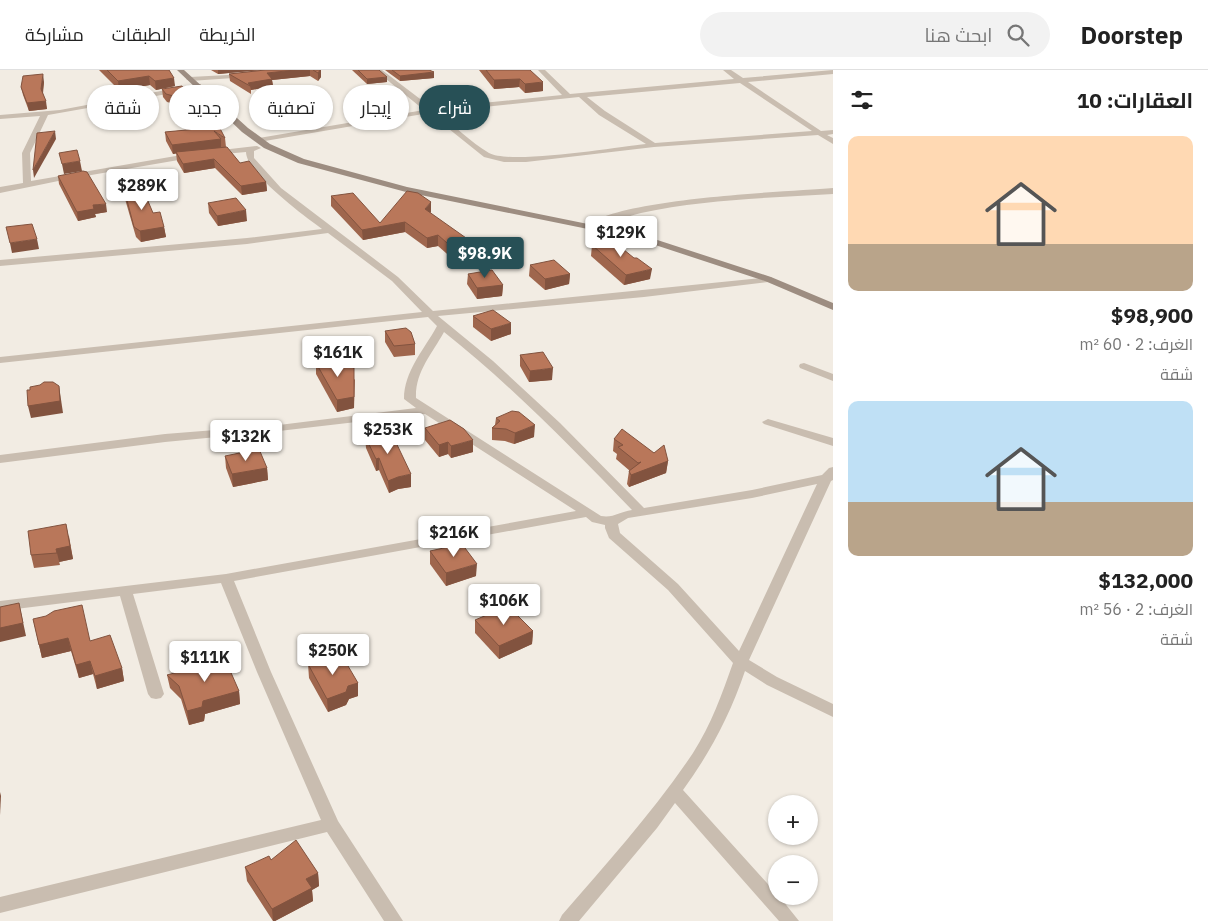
<!DOCTYPE html>
<html lang="ar">
<meta charset="utf-8">
<style>
body{margin:0;font-family:"IBM Plex Sans",Cairo,sans-serif;background:#f2f2f2;color:#222;direction:rtl;height:100vh;display:flex;flex-direction:column;font-size:19px;white-space:nowrap}
*{box-sizing:border-box;margin:0}
p{font-size:16px;color:#767676}
.icon{flex:none;width:28px;height:28px;fill:none;stroke:currentColor;stroke-width:2;stroke-linecap:round;stroke-linejoin:round}
.map{position:relative;flex:1;overflow:hidden;direction:ltr}
.details{display:flex;flex-direction:column;background:#fff;width:375px}
.details>*{flex:none}
.hud{position:absolute;left:15px;top:15px;width:475px;height:45px;direction:rtl;display:flex;gap:10px}
.tools{position:absolute;left:768px;top:725px;display:grid;gap:10px}
.tools a{display:grid;place-items:center;width:50px;height:50px;border-radius:50%;background:#fff;box-shadow:0 1px 4px #0004;font-size:25px}
.price{position:absolute;translate:-50% -42px;padding:0 11px;border-radius:5px;background:#fff;color:#222;font-size:16px;line-height:32px;filter:drop-shadow(0 1px 2px #0008)}
.price::after{content:'';position:absolute;left:50%;top:30px;width:15px;height:11px;margin-left:-8px;background:inherit;clip-path:polygon(0 0,100% 0,50% 100%)}
.price.current{background:#275056;color:#fff}
ul{padding:0;list-style:none}
li{display:grid;align-content:center;gap:10px;height:265px;padding:0 15px}
li span{display:grid;place-items:center;height:155px;border-radius:10px;color:#555}
li>.icon{margin-inline-start:auto}
span .icon{width:90px;height:90px;fill:#fffc;stroke-width:1}
li b{font-size:21px}
h2{display:flex;justify-content:space-between;align-items:center;height:60px;padding:0 15px;font-size:21px}
.tag{padding:0 18px;border-radius:22px;background:#fff;box-shadow:0 1px 4px #0004;font-size:18px;line-height:45px}
.tag.current{background:#275056;color:#fff}
header{display:flex;align-items:center;gap:30px;box-sizing:border-box;height:70px;padding:0 25px;background:#fff;border-bottom:1px solid #e0e0e0}
header strong{font-size:24px}
nav{display:flex;gap:28px;margin-inline-start:auto;font-size:18px}
.search{width:350px;height:45px;background:#f2f2f2;display:flex;align-items:center;gap:12px;box-sizing:border-box;padding:0 18px;border-radius:28px;color:#767676;font-size:19px}
main{display:flex;flex:1;min-height:0}
.map>svg:first-child{display:block}
.lines{fill:none;stroke-linecap:round;stroke-linejoin:round}
.street{fill:#c9bdb0;fill-rule:evenodd}
.secondary{fill:#9d8d81;fill-rule:evenodd}
.wall{fill:#9f664d}
.shaded-wall{fill:#82533f}
.building{fill:#b9775a;stroke:#82533f}
</style>
<header>
<strong>Doorstep</strong>
<div class="search"><svg class="icon" aria-label="search" viewBox="0 0 24 24"><circle cx="10" cy="10" r="6"/><path d="M15 15l6 6"/></svg>ابحث هنا</div>
<nav><a>الخريطة</a><a>الطبقات</a><a>مشاركة</a></nav>
</header>
<main>
<section class="details">
<h2>العقارات: 10<svg class="icon" aria-label="filters" viewBox="0 0 24 24"><path d="M4 7h16M4 17h16"/><circle cx="9" cy="7" r="2"/><circle cx="15" cy="17" r="2"/></svg></h2>
<ul>
<li><span style="background:linear-gradient(#ffd9b3 70%,#b9a48a 0)"><svg class="icon" aria-label="home" viewBox="0 0 24 24"><path d="M3 11l9-7 9 7M6 9v11h12V9"/></svg></span><div><b>$98,900</b><p>الغرف: 2 · 60 m²</p><p>شقة</p></div></li>
<li><span style="background:linear-gradient(#bfe0f5 65%,#b9a48a 0)"><svg class="icon" aria-label="home" viewBox="0 0 24 24"><path d="M3 11l9-7 9 7M6 9v11h12V9"/></svg></span><div><b>$132,000</b><p>الغرف: 2 · 56 m²</p><p>شقة</p></div></li>
</ul>
</section>
<div class="map">
<svg width="833" height="851" viewBox="0 0 833 851">
<rect width="100%" height="100%" fill="#f2ece3"/>
<g class="lines">
<!-- street -->
<g class="street">
<path d="M375,0H382L432,38L562,25L538,0H545L570,24L734,9L723,0H731L743,8L833,0V4L748,12L821,61L833,60V64L827,65L833,68V74L818,65L654,77L526,92H504L484,87L429,43L259,72L255,70L259,68L424,40ZM740,13L812,61L655,73L605,41L587,27ZM579,27L599,45L646,74C616,77 511,95 489,83C470,72 454,55 437,42Z"/>
<polygon points="246,4 250,6 248,7 190,11 186,9 190,7"/>
<polygon points="198,14 201,14 201,18 48,45 30,83 31,111 193,83 196,83 196,87 68,109 0,123 0,117 23,113 22,83 40,46 0,49 0,45 60,40"/>
<path d="M257,76L261,78L254,81V88L281,118L398,207L433,241L771,207L773,209L768,212L644,227L438,246L493,291L560,353L644,438L752,420L822,405L829,398L833,397V410L831,411L749,590L777,607L833,634V647L767,615L745,601C730,645 710,683 683,720L776,823V826H779L799,851H779L675,733L657,758L579,851H559L562,845C607,793 654,741 693,683C711,655 722,624 733,593L668,520L609,468L605,458V455L592,452L586,447L234,511L271,602L338,751L403,851H384L327,762L0,843V827L321,750L257,602L221,513L133,524L164,624L161,628L156,629L151,628L148,624L120,526L0,541V531L226,504L576,441L425,344L279,361L165,372L0,393V385L165,364L279,355L416,338L404,329C404,301 424,280 437,256L428,247L0,293V287L422,242L392,211L328,163L247,174L0,196V190L247,168L322,159C304,146 246,103 246,82L213,85L209,83L213,81ZM444,262C512,316 572,378 632,440C619,442 614,448 601,446L416,328C415,302 432,284 444,262ZM817,414L739,581L678,514L620,463L618,454L628,448L752,428Z"/>
<path d="M833,118V124C770,128 704,129 641,143C623,147 607,155 590,160L585,157C616,128 785,122 833,118Z"/>
<polygon points="804,293 833,304 833,311 800,298 799,296 800,294"/>
<polygon points="768,349 833,368 833,376 764,354 762,352"/>
</g>
<!-- secondary -->
<polygon class="secondary" points="177,0 184,0 248,58 270,74 304,89 407,117 642,165 771,207 833,233 833,240 765,211 637,169 406,122 298,93 264,78 242,62"/>
</g>
<!-- wall -->
<g class="wall">
<polygon points="99,0 169,0 175,16 156,20 150,15 119,20"/>
<polygon points="211,0 261,0 218,4"/>
<polygon points="265,0 321,0 321,7 318,11 310,6 272,10 273,16 251,20 251,24 230,11 229,4"/>
<polygon points="352,0 379,0 387,12 367,14"/>
<polygon points="385,0 429,0 434,8 400,11"/>
<polygon points="479,0 530,0 543,21 525,23 519,17 494,19"/>
<polygon points="44,12 43,24 47,39 29,41 23,25 21,17"/>
<polygon points="162,19 200,33 201,41 167,32 163,27"/>
<polygon points="102,32 127,56 109,58 103,38"/>
<polygon points="188,45 225,68 226,77 240,93 266,112 267,121 242,125 215,98 184,103 177,91 176,83 173,84 166,71 165,62 197,59 189,54"/>
<polygon points="58,106 107,142 95,144 96,147 78,151 59,114"/>
<polygon points="124,119 153,143 164,157 166,167 141,172 136,167 125,129"/>
<polygon points="331,126 380,153 431,142 430,143 476,185 454,190 438,176 427,178 405,162 363,170 331,136"/>
<polygon points="208,133 247,151 218,156 209,143"/>
<polygon points="592,175 650,209 624,215 591,186"/>
<polygon points="530,195 570,204 569,214 545,220 529,206"/>
<polygon points="468,204 503,215 502,226 477,229 467,214"/>
<polygon points="473,246 511,264 491,271 473,257"/>
<polygon points="385,261 415,274 415,285 394,287 385,272"/>
<polygon points="520,285 552,310 529,312 520,296"/>
<polygon points="316,293 343,295 355,310 354,338 337,342 316,304"/>
<polygon points="496,348 534,367 514,374 505,371 492,370 492,358 495,355"/>
<polygon points="425,358 473,382 451,388 448,384 439,387 425,370"/>
<polygon points="365,366 411,417 398,419 389,423 379,400 376,401 366,378"/>
<polygon points="614,369 654,383 668,391 666,403 629,417 627,414 629,401 630,401 616,389 617,384 613,381"/>
<polygon points="225,386 267,398 268,410 233,417 226,398"/>
<polygon points="69,466 73,489 59,492 60,495 34,498 31,485"/>
<polygon points="430,481 476,506 446,516 430,494"/>
<polygon points="33,549 90,571 122,598 124,611 97,619 93,604 79,608 71,581 42,588"/>
<polygon points="475,550 533,561 532,574 499,589 475,563"/>
<polygon points="308,594 358,613 358,626 349,629 346,635 328,642 309,608"/>
<polygon points="167,605 239,621 240,634 205,644 204,651 189,655 181,629 170,618"/>
<polygon points="271,790 318,803 319,816 312,820 313,831 275,851 273,851 247,811 245,797"/>
</g>
<!-- shaded-wall -->
<g class="shaded-wall">
<polygon points="218,0 261,0 218,4"/>
<polygon points="295,0 310,0 310,6 272,10 273,16 251,20 250,16 248,13 267,3"/>
<polygon points="320,0 321,0 321,7 318,11 318,3"/>
<polygon points="434,2 434,8 400,11 400,6"/>
<polygon points="43,4 44,12 42,27 41,19"/>
<polygon points="149,6 150,15 119,20 118,11"/>
<polygon points="387,7 387,12 367,14 367,9"/>
<polygon points="174,8 175,16 156,20 155,11"/>
<polygon points="520,9 519,17 494,19 494,10"/>
<polygon points="543,12 543,21 525,23 525,14"/>
<polygon points="46,31 47,39 29,41 27,33"/>
<polygon points="126,49 127,56 109,58 108,51"/>
<polygon points="55,61 56,69 34,108 33,100"/>
<polygon points="221,69 221,78 173,84 172,75"/>
<polygon points="214,89 215,98 184,103 183,94"/>
<polygon points="80,91 82,101 64,104 62,94"/>
<polygon points="266,112 267,121 242,125 241,116"/>
<polygon points="431,132 431,142 425,149 425,139"/>
<polygon points="106,134 107,142 95,144 96,147 78,151 77,142 93,135"/>
<polygon points="246,140 247,151 218,156 217,146"/>
<polygon points="405,152 405,162 363,170 362,160"/>
<polygon points="164,157 166,167 141,172 140,161"/>
<polygon points="438,165 438,176 427,178 427,168"/>
<polygon points="37,169 39,179 12,183 10,173"/>
<polygon points="476,175 476,185 454,190 455,180"/>
<polygon points="652,199 650,209 624,215 626,205"/>
<polygon points="570,204 569,214 545,220 545,209"/>
<polygon points="503,215 502,226 477,229 477,218"/>
<polygon points="511,253 511,264 491,271 491,259"/>
<polygon points="354,298 354,338 337,342 337,330"/>
<polygon points="553,298 552,310 529,312 530,301"/>
<polygon points="59,316 63,343 31,348 28,336"/>
<polygon points="535,355 534,367 514,374 515,363"/>
<polygon points="473,370 473,382 451,388 451,376"/>
<polygon points="448,372 448,384 439,387 439,375"/>
<polygon points="379,388 379,400 376,401 376,389"/>
<polygon points="668,391 666,403 629,417 631,405 636,403 638,393 641,392"/>
<polygon points="267,398 268,410 233,417 232,404"/>
<polygon points="411,404 411,417 398,419 389,423 388,411 398,407"/>
<polygon points="66,454 73,489 59,492 60,495 56,479"/>
<polygon points="477,494 476,506 446,516 446,503"/>
<polygon points="19,533 26,566 0,572 0,558"/>
<polygon points="533,561 532,574 499,589 499,576"/>
<polygon points="68,568 71,581 42,588 39,575"/>
<polygon points="90,591 93,604 79,608 76,595"/>
<polygon points="122,598 124,611 97,619 95,606"/>
<polygon points="358,613 358,626 349,629 346,635 328,642 327,629 348,616"/>
<polygon points="239,621 240,634 205,644 204,651 189,655 187,641 203,631"/>
<polygon points="0,722 1,726 0,745"/>
<polygon points="318,803 319,816 312,820 313,831 275,851 273,851 272,839 306,809"/>
</g>
<!-- building -->
<g class="building">
<polygon points="107,0 169,0 174,8 155,11 149,6 118,11"/>
<polygon points="265,0 295,0 267,3 272,9 248,13 250,16 229,4"/>
<polygon points="313,0 320,0 318,3"/>
<polygon points="358,0 379,0 387,7 367,9"/>
<polygon points="392,0 429,0 434,2 400,6"/>
<polygon points="486,0 530,0 543,12 525,14 520,9 494,10"/>
<polygon points="43,4 41,19 46,31 27,33 21,17 23,6"/>
<polygon points="182,16 200,33 166,24 162,19"/>
<polygon points="117,31 126,49 108,51 102,32"/>
<polygon points="212,43 225,68 214,61 221,69 172,75 165,62 208,58 188,45"/>
<polygon points="55,61 33,100 37,63"/>
<polygon points="227,77 240,93 249,91 266,112 241,116 214,89 183,94 176,82"/>
<polygon points="77,80 80,91 62,94 59,83"/>
<polygon points="83,101 87,102 106,134 93,135 94,139 77,142 58,106"/>
<polygon points="140,116 143,124 145,124 153,143 160,142 164,157 140,161 134,157 124,119"/>
<polygon points="407,121 418,123 431,132 425,139 476,175 455,180 438,165 427,168 405,152 362,160 331,126 353,123 380,153"/>
<polygon points="236,128 246,140 217,146 208,133"/>
<polygon points="32,154 37,169 10,173 6,157"/>
<polygon points="613,171 634,188 637,188 652,199 626,205 592,175"/>
<polygon points="554,190 570,204 545,209 530,195"/>
<polygon points="492,200 503,215 477,218 468,204"/>
<polygon points="493,240 511,253 491,259 473,246"/>
<polygon points="406,258 411,262 415,274 394,276 385,261"/>
<polygon points="543,282 553,298 530,301 520,285"/>
<polygon points="337,288 343,295 354,298 354,327 337,330 316,293"/>
<polygon points="44,312 53,312 59,316 60,331 28,336 27,320 30,320 30,317 40,315"/>
<polygon points="512,341 519,342 535,355 515,363 506,359 492,358 500,351 496,348"/>
<polygon points="450,350 464,359 473,370 451,376 448,372 439,375 425,358"/>
<polygon points="622,359 654,383 664,375 668,391 631,405 629,401 641,392 638,393 618,377 623,375 614,369"/>
<polygon points="391,362 411,404 398,407 388,411 379,388 376,389 365,366"/>
<polygon points="259,379 267,398 232,404 225,386"/>
<polygon points="66,454 70,476 56,479 57,483 31,485 28,461"/>
<polygon points="462,474 477,494 446,503 430,481"/>
<polygon points="19,533 23,553 0,558 0,537"/>
<polygon points="82,535 90,571 110,565 122,598 95,606 90,591 76,595 68,568 39,575 33,549 46,546 54,541"/>
<polygon points="508,536 533,561 499,576 475,550"/>
<polygon points="341,584 358,613 348,616 346,622 327,629 308,594"/>
<polygon points="225,589 239,621 203,631 202,637 187,641 179,616 167,605"/>
<polygon points="296,770 318,803 306,809 312,818 272,839 245,797 269,786 271,790"/>
</g>
</svg>
<div class="tools">
<a>+</a>
<a>−</a>
</div>
<b class="price" style="left:142px;top:141px">$289K</b>
<b class="price" style="left:621px;top:188px">$129K</b>
<b class="price current" style="left:485px;top:209px">$98.9K</b>
<b class="price" style="left:338px;top:308px">$161K</b>
<b class="price" style="left:388px;top:385px">$253K</b>
<b class="price" style="left:246px;top:392px">$132K</b>
<b class="price" style="left:454px;top:488px">$216K</b>
<b class="price" style="left:504px;top:556px">$106K</b>
<b class="price" style="left:333px;top:606px">$250K</b>
<b class="price" style="left:205px;top:613px">$111K</b>
<div class="hud">
<a class="tag current">شراء</a>
<a class="tag">إيجار</a>
<a class="tag">تصفية</a>
<a class="tag">جديد</a>
<a class="tag">شقة</a>
</div>
</div>
</main>
